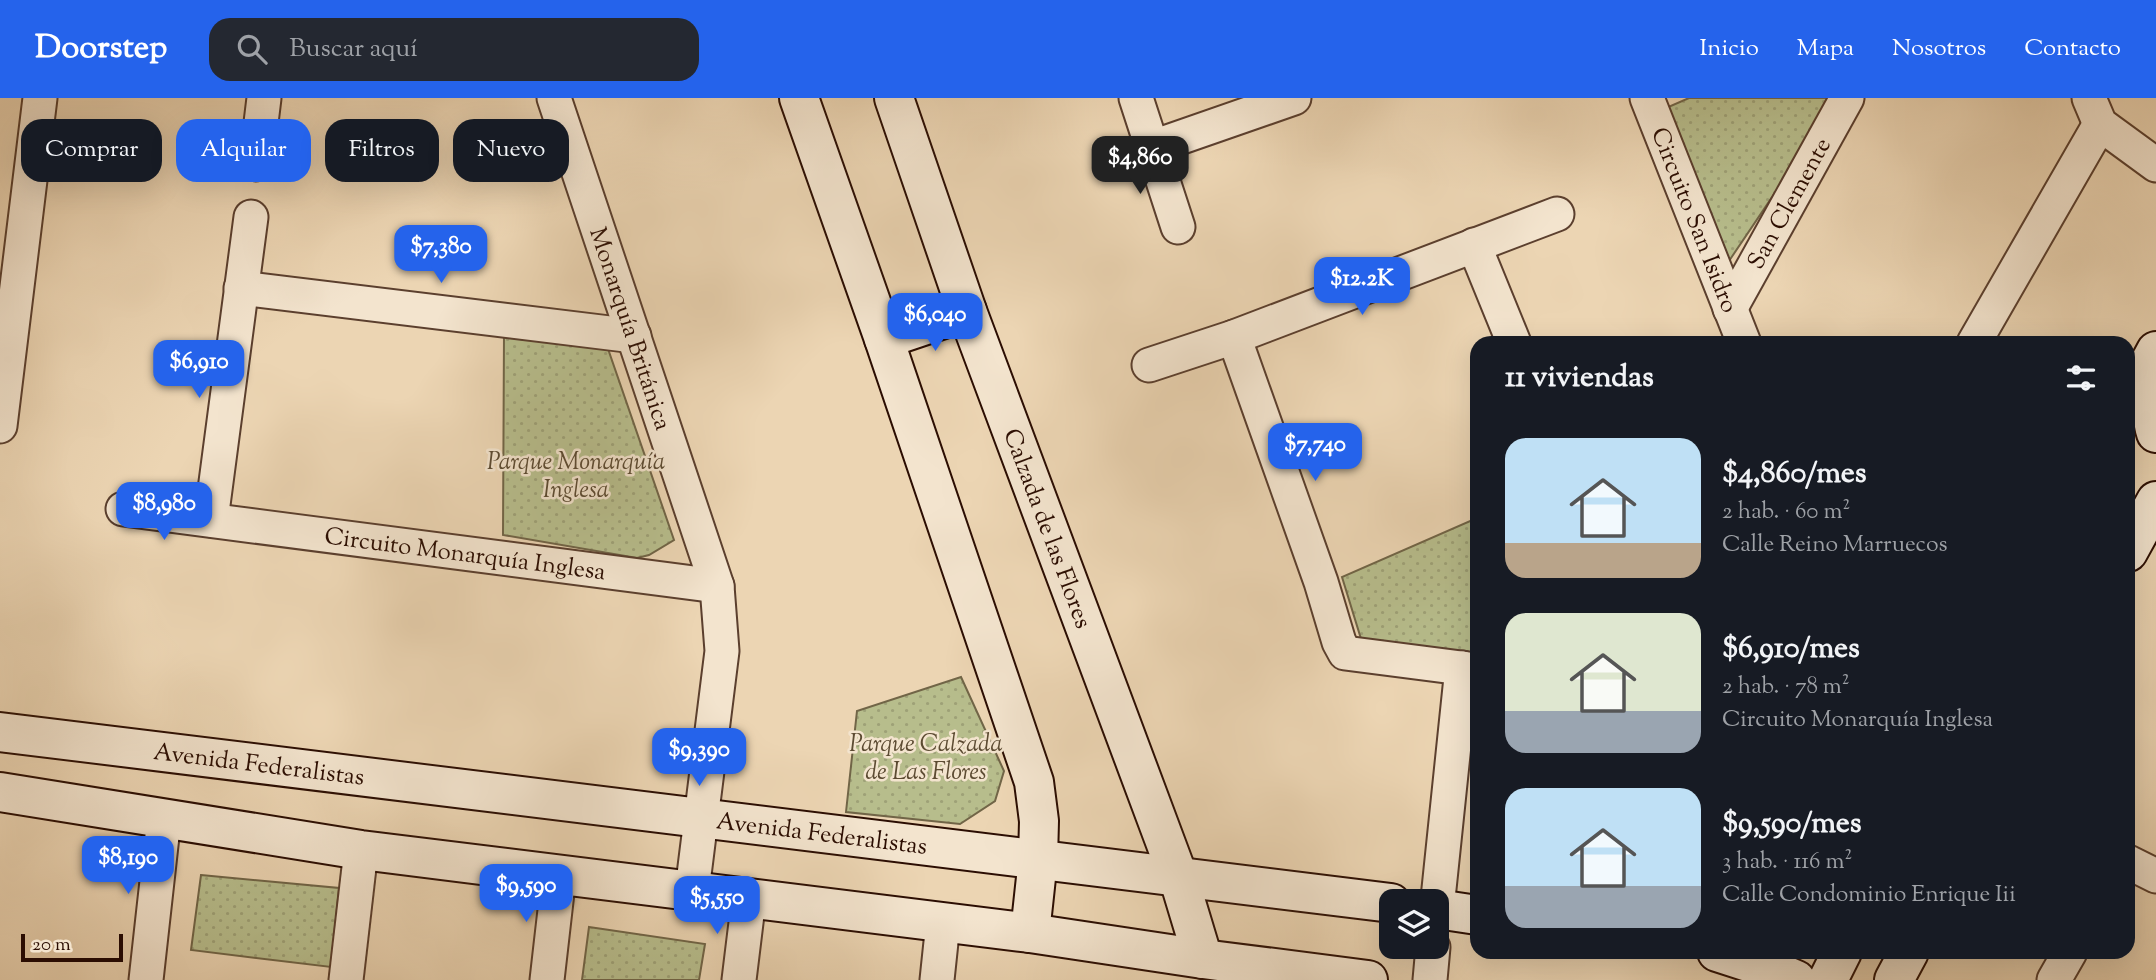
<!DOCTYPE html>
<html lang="es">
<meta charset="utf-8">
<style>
body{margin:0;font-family:"Sorts Mill Goudy",serif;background:#242831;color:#f1f3f6;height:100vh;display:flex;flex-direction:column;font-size:26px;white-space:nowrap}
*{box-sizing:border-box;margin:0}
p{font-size:23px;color:#9ea1a6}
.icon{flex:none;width:38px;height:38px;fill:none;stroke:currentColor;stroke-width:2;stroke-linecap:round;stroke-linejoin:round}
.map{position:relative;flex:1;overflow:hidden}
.details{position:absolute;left:1470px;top:238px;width:665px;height:623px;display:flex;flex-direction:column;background:#171b24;border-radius:21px;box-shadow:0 7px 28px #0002}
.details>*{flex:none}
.hud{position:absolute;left:21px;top:21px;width:665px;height:63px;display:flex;gap:14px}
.fabs{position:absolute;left:1379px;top:791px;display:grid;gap:14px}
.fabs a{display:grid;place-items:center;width:70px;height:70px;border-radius:14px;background:#171b24;box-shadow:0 7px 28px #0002;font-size:35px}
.scale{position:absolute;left:21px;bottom:18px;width:102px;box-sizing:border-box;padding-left:7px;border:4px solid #2b0d02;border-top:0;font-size:19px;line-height:24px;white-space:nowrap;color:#2b0d02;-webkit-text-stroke:5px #f3e4ce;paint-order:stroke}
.price{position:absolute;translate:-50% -60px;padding:0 16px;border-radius:14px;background:#2563eb;color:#fff;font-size:23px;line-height:46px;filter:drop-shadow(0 2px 4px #0008)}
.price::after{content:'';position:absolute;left:50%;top:42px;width:21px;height:16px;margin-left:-10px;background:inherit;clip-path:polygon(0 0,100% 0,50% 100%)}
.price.active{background:#222;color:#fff}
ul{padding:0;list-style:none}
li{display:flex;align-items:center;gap:21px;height:175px;padding:0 35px}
li span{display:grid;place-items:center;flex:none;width:196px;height:140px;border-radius:21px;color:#555}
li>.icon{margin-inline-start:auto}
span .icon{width:84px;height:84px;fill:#fffc;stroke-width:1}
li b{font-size:30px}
h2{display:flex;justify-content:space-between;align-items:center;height:84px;padding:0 35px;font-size:30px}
.tag{padding:0 24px;border-radius:21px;background:#171b24;box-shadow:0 7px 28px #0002;font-size:24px;line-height:63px}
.tag.active{background:#2563eb;color:#fff}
header{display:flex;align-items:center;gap:42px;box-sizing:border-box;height:98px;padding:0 35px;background:#2563eb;color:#fff}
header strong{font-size:33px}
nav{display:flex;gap:38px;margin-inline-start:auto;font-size:24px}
.search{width:490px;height:63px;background:#242831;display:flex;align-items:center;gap:18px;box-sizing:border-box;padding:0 24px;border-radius:21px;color:#9ea1a6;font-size:26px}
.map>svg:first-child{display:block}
.park{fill:url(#park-dots);stroke:#716547;stroke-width:2}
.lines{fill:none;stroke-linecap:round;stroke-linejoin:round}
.street-casing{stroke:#5b3f2e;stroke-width:37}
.secondary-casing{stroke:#2b0d02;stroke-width:42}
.street{stroke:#f3e4ce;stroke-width:33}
.secondary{stroke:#f3e4ce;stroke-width:38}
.labels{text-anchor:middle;stroke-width:5;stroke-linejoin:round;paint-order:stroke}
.street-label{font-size:24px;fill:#2b0d02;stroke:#f3e4ce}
.park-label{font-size:24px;font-style:italic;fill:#5c4b32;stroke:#f3e4ce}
</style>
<header>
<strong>Doorstep</strong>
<div class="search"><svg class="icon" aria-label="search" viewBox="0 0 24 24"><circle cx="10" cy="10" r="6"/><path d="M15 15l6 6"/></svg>Buscar aquí</div>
<nav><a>Inicio</a><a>Mapa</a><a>Nosotros</a><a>Contacto</a></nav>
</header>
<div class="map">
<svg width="2156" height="882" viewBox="0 0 2156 882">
<defs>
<pattern id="park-dots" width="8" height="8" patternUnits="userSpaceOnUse" patternTransform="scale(1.75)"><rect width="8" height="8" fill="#b7bd8c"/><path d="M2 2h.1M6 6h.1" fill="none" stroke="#9ea177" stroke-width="1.8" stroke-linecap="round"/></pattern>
</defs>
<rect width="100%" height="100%" fill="#ecd5b3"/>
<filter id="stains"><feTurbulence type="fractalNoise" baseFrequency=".00286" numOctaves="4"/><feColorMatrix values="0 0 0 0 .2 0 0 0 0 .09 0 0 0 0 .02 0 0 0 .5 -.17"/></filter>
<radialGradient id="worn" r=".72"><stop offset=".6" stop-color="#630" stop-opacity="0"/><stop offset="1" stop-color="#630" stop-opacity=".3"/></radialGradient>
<!-- park -->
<g class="park">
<polygon points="1689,0 1833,0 1818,31 1729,163 1666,10"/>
<polygon points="504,236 607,248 674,442 649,457 637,460 503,437"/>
<polygon points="1477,420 1477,560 1362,544 1342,479"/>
<polygon points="961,579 1004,673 995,703 960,726 846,714 857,613"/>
<polygon points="201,777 339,790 331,869 191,852"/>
<polygon points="589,829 705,846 699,882 582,882"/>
</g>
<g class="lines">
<!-- street casing -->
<g class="street-casing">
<g id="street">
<path id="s1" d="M554,0L717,488L722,553L692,793"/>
<polyline points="1136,0 1178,129"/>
<path id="s2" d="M1647,0L1744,245"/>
<polyline points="2089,0 2100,26 2156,67"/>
<polyline points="1153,49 1294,0"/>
<polyline points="256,66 264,0"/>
<polyline points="1474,147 1514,245"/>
<polyline points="241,190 634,238"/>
<path id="s3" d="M1730,211L1847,0"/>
<polyline points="1234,239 1321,484 1339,544 1345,555 1477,572"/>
<polyline points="1974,245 2100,26"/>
<polyline points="1149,267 1234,239 1557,116"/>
<polyline points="0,328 40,0"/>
<path id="s4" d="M123,411L717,488"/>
<polyline points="211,422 251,119"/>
<polyline points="2128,764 2156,778"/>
<polyline points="1437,810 1462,570"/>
<polyline points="146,882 164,720"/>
<polyline points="346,882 361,752"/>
<polyline points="547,882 559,777"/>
<polyline points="739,882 749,800"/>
<polyline points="937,882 943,825"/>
<polyline points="1430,882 1433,849"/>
<polyline points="2054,882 2070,854"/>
</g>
</g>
<!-- secondary casing -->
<g class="secondary-casing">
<g id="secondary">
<polyline points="799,0 884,241 1034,684 1039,723 1038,761 1030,835"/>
<path id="s5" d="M894,0L967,213L1178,778L1203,861"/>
<polyline points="884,241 967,213"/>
<path d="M2156,292C2152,307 2151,320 2156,335"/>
<polyline points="2128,305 2156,253"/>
<polyline points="2128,454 2156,403"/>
<path id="s6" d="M0,634L1391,805"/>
<polyline points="0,694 361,752 1030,835 1203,861 1368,882"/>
<polyline points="1437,811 1477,817"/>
<polyline points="1717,854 1773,872 1796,882"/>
<polyline points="1828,882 1842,854"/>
<polyline points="1894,882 1909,854"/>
</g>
</g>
<!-- street -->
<use href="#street" class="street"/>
<!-- secondary -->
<use href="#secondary" class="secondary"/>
</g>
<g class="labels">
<!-- street labels -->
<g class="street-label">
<text dy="8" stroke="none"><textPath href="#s3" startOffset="121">San Clemente</textPath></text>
<text dy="8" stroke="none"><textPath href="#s2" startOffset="131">Circuito San Isidro</textPath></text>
<text dy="8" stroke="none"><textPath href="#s1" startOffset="243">Monarquía Británica</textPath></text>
<text dy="8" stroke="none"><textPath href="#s5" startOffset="457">Calzada de las Flores</textPath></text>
<text dy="8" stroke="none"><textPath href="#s4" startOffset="345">Circuito Monarquía Inglesa</textPath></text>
<text dy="8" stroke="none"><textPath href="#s6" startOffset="261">Avenida Federalistas</textPath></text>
<text dy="8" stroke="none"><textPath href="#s6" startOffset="828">Avenida Federalistas</textPath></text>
</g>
<!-- park labels -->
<g class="park-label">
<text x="576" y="371">Parque Monarquía<tspan x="576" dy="28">Inglesa</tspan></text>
<text x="926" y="653">Parque Calzada<tspan x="926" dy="28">de Las Flores</tspan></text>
</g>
</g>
<rect width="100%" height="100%" filter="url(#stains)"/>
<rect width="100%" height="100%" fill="url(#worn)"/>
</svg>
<div class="fabs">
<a><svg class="icon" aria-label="layers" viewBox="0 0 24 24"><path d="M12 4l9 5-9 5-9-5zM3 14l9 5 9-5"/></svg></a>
</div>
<div class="scale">20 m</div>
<b class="price active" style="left:1140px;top:98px">$4,860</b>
<b class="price" style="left:441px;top:187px">$7,380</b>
<b class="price" style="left:1362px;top:219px">$12.2K</b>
<b class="price" style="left:935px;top:255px">$6,040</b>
<b class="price" style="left:199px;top:302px">$6,910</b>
<b class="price" style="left:1315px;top:385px">$7,740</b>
<b class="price" style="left:164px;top:444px">$8,980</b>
<b class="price" style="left:699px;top:690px">$9,390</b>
<b class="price" style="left:128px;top:798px">$8,190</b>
<b class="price" style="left:526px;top:826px">$9,590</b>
<b class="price" style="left:717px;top:838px">$5,550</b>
<div class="hud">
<a class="tag">Comprar</a>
<a class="tag active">Alquilar</a>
<a class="tag">Filtros</a>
<a class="tag">Nuevo</a>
</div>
<section class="details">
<h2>11 viviendas<svg class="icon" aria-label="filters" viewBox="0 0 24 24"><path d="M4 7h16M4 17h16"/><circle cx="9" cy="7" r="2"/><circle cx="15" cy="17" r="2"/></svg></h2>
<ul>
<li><span style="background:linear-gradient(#bfe0f5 75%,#b9a48a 0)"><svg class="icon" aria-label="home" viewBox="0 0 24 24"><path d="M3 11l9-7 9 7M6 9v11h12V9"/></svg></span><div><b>$4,860/mes</b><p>2 hab. · 60 m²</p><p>Calle Reino Marruecos</p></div></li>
<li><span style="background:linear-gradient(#dfe7d0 70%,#9aa5b1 0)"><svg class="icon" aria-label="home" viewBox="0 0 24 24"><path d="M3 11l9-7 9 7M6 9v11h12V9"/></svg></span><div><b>$6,910/mes</b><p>2 hab. · 78 m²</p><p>Circuito Monarquía Inglesa</p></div></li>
<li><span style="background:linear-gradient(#bfe0f5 70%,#9aa5b1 0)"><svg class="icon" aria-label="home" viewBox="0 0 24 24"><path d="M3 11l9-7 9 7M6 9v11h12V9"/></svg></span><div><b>$9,590/mes</b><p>3 hab. · 116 m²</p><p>Calle Condominio Enrique Iii</p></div></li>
</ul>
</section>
</div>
